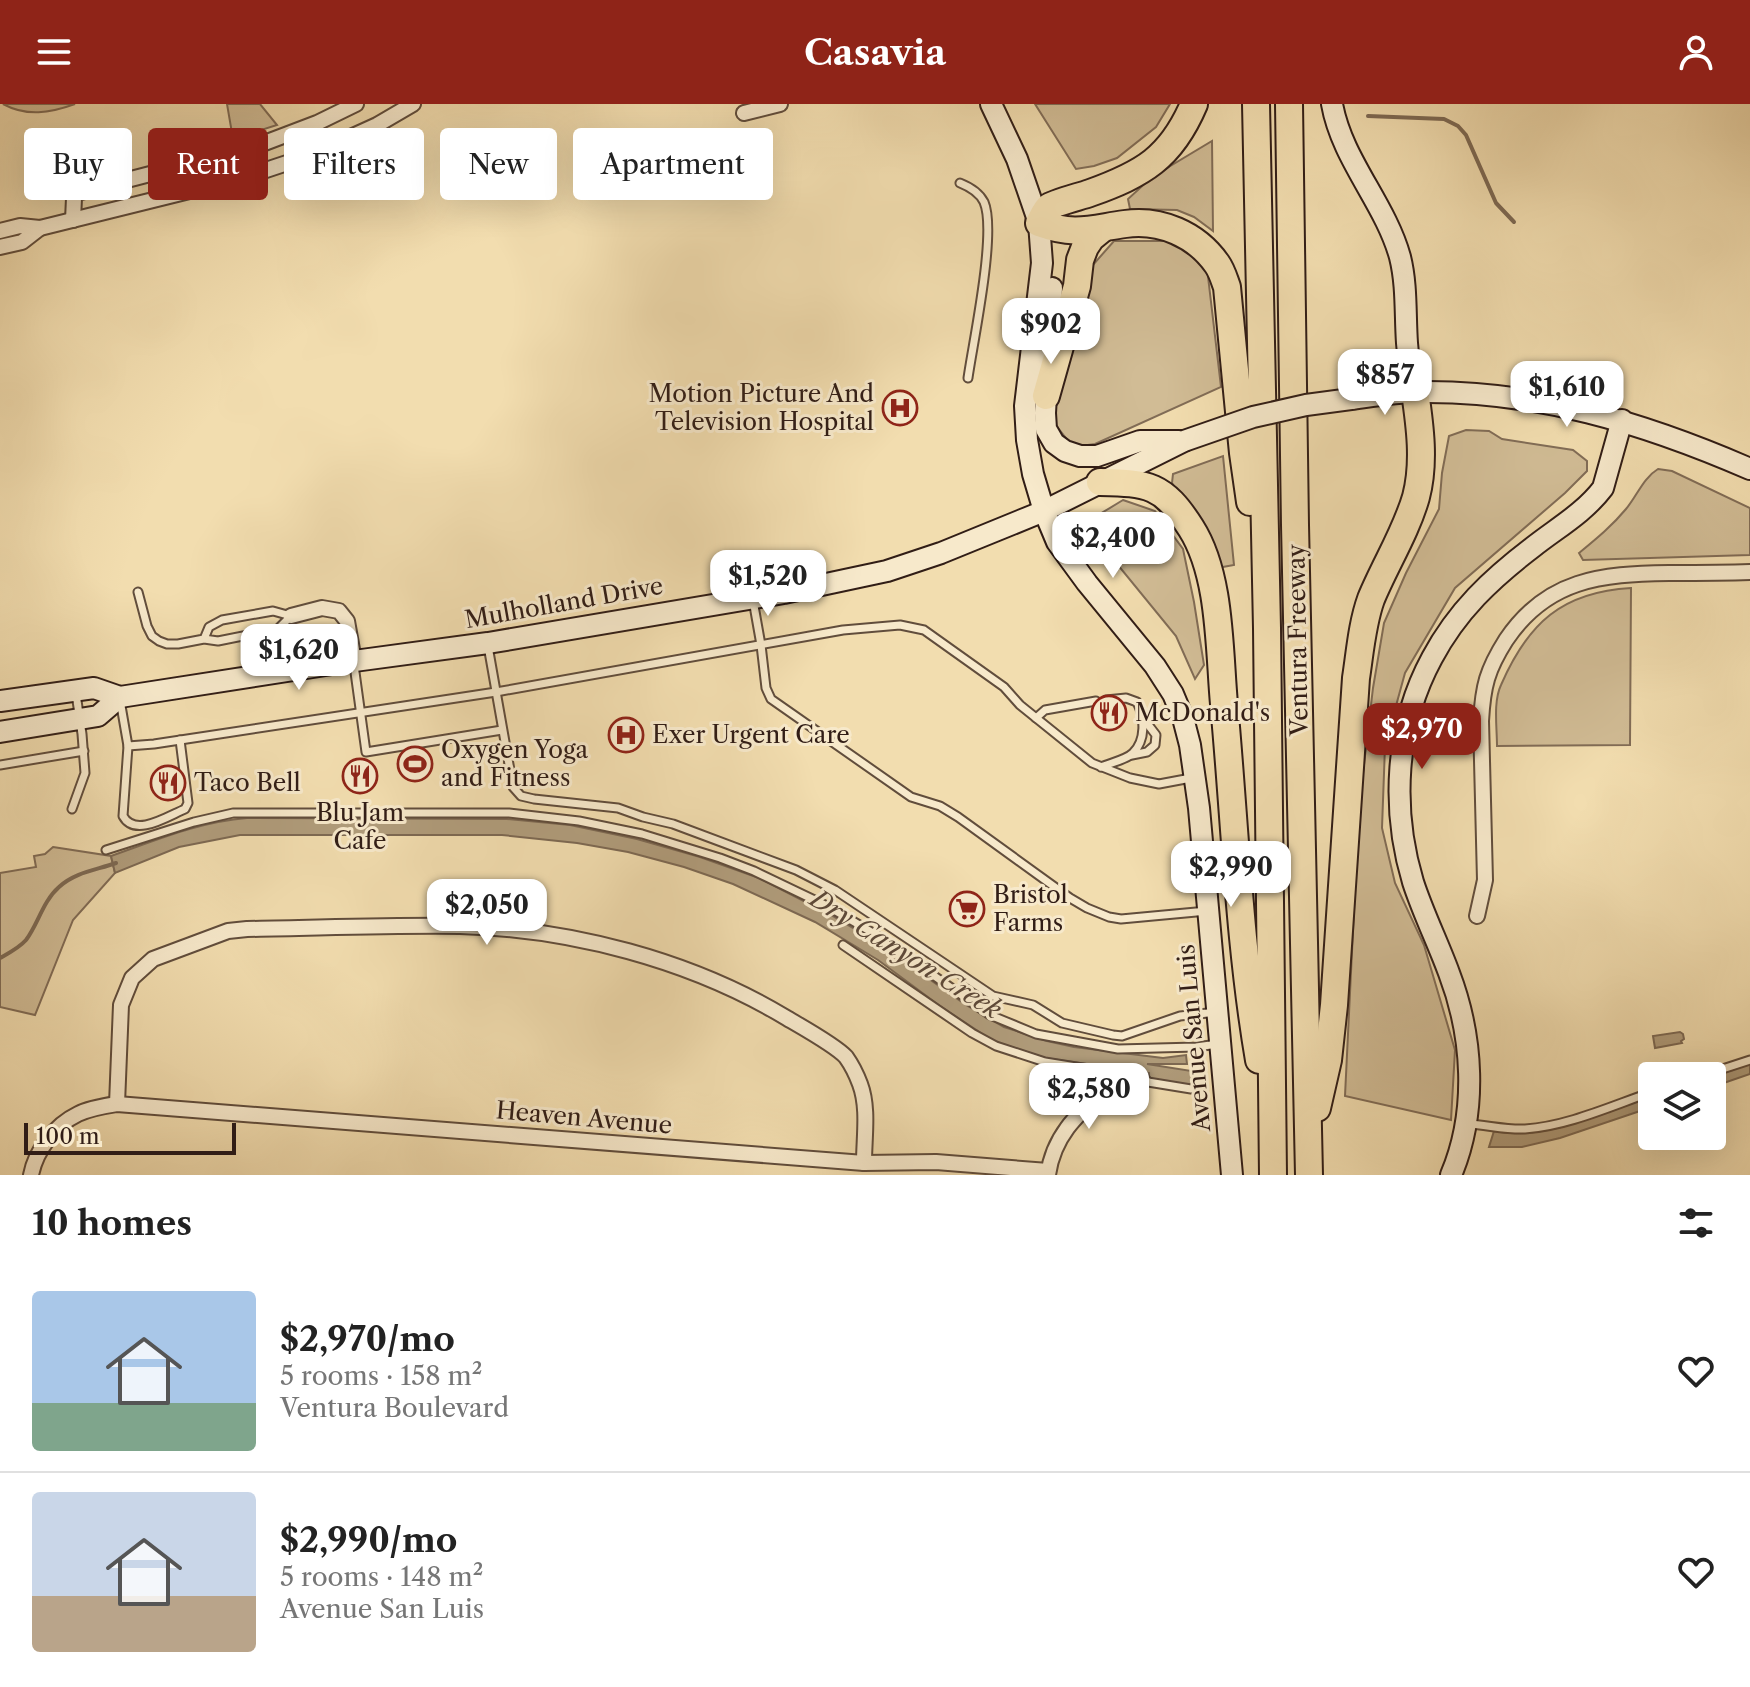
<!DOCTYPE html>
<meta charset="utf-8">
<style>
body{margin:0;font-family:"Libre Caslon Text",serif;background:#f6f6f6;color:#222;height:100vh;display:flex;flex-direction:column;font-size:30px;white-space:nowrap}
*{box-sizing:border-box;margin:0}
p{font-size:26px;color:#767676}
.icon{flex:none;width:44px;height:44px;fill:none;stroke:currentColor;stroke-width:2;stroke-linecap:round;stroke-linejoin:round}
.map{position:relative;height:1071px;overflow:hidden}
.details{display:flex;flex-direction:column;background:#fff;flex:1}
.details>*{flex:none}
.guide{position:absolute;left:24px;top:24px;width:800px;height:72px;display:flex;gap:16px}
.buttons{position:absolute;left:1638px;top:958px;display:grid;gap:16px}
.buttons a{display:grid;place-items:center;width:88px;height:88px;border-radius:8px;background:#fff;box-shadow:0 8px 32px #0002;font-size:40px}
.scale{position:absolute;left:24px;bottom:20px;width:212px;box-sizing:border-box;padding-left:8px;border:4px solid #311d16;border-top:0;font-size:22px;line-height:28px;white-space:nowrap;color:#311d16;-webkit-text-stroke:6px #f7e9cb;paint-order:stroke}
.price{position:absolute;translate:-50% -68px;padding:0 18px;border-radius:16px;background:#fff;color:#222;font-size:26px;line-height:52px;filter:drop-shadow(0 2px 4px #0008)}
.price::after{content:'';position:absolute;left:50%;top:48px;width:24px;height:18px;margin-left:-12px;background:inherit;clip-path:polygon(0 0,100% 0,50% 100%)}
.price.active{background:#8f2418;color:#fff}
ul{padding:0;list-style:none}
li{display:flex;align-items:center;gap:24px;height:200px;padding:0 32px}
li+li{border-top:2px solid #e0e0e0}
li span{display:grid;place-items:center;flex:none;width:224px;height:160px;border-radius:8px;color:#555}
li>.icon{margin-inline-start:auto}
span .icon{width:96px;height:96px;fill:#fffc;stroke-width:1}
li b{font-size:34px}
h2{display:flex;justify-content:space-between;align-items:center;height:96px;padding:0 32px;font-size:34px}
.chip{padding:0 28px;border-radius:8px;background:#fff;box-shadow:0 8px 32px #0002;font-size:28px;line-height:72px}
.chip.active{background:#8f2418;color:#fff}
header{display:flex;justify-content:space-between;align-items:center;height:104px;padding:0 32px;background:#8f2418;color:#fff;font-size:36px;font-weight:800}
.map>svg:first-child{display:block}
.green{fill:#d1bc95;stroke:#816c56;stroke-width:2}
.water{fill:#b09c7b;stroke:#7d6953;stroke-width:2}
.lines{fill:none;stroke-linecap:round;stroke-linejoin:round}
.stream{stroke:#7d6953;stroke-width:4}
.lane-casing{stroke:#614d3c;stroke-width:11}
.street-casing{stroke:#614d3c;stroke-width:18}
.secondary-casing{stroke:#311d16;stroke-width:24}
.highway-casing{stroke:#311d16;stroke-width:30}
.lane{stroke:#f7e9cb;stroke-width:7}
.street{stroke:#f7e9cb;stroke-width:14}
.secondary{stroke:#f7e9cb;stroke-width:20}
.highway{stroke:#f2ddaf;stroke-width:26}
.secondary-bridge-casing{stroke:#311d16;stroke-width:24;stroke-linecap:butt}
.secondary-bridge{stroke:#f7e9cb;stroke-width:20}
.labels{text-anchor:middle;stroke-width:6;stroke-linejoin:round;paint-order:stroke}
.poi-label{font-size:24px;fill:#311d16;stroke:#f7e9cb;text-anchor:start}
.street-label{font-size:24px;fill:#311d16;stroke:#f7e9cb}
.water-label{font-size:26px;font-style:italic;fill:#5d4939;stroke:#f7e9cb}
</style>
<header><svg class="icon" aria-label="menu" viewBox="0 0 24 24"><path d="M4 6h16M4 12h16M4 18h16"/></svg>Casavia<svg class="icon" aria-label="person" viewBox="0 0 24 24"><circle cx="12" cy="8" r="4"/><path d="M4 21q1-7 8-7t8 7"/></svg></header>
<div class="map">
<svg width="1750" height="1071" viewBox="0 0 1750 1071">
<rect width="100%" height="100%" fill="#f2ddaf"/>
<filter id="stains"><feTurbulence type="fractalNoise" baseFrequency=".0025" numOctaves="4"/><feColorMatrix values="0 0 0 0 .2 0 0 0 0 .09 0 0 0 0 .02 0 0 0 .5 -.17"/></filter>
<radialGradient id="worn" r=".72"><stop offset=".6" stop-color="#630" stop-opacity="0"/><stop offset="1" stop-color="#630" stop-opacity=".3"/></radialGradient>
<!-- green -->
<g class="green">
<path d="M3,0H75C50,9 27,13 3,0Z"/>
<polygon points="227,0 260,0 277,21 233,35"/>
<polygon points="1035,0 1170,0 1156,23 1117,54 1094,62 1076,65"/>
<polygon points="1212,37 1213,127 1194,113 1177,106 1130,105 1128,95 1152,73"/>
<polygon points="1114,137 1172,137 1207,164 1221,283 1095,340 1073,343 1051,315 1092,162"/>
<polygon points="1466,326 1489,327 1502,335 1573,346 1587,357 1587,367 1565,389 1455,484 1405,569 1385,642 1382,724 1395,779 1424,841 1455,946 1451,1016 1345,992 1359,703 1373,584 1384,519 1406,469 1439,405 1442,369 1449,332"/>
<polygon points="1223,352 1234,461 1217,464 1200,421 1172,379 1173,370"/>
<path d="M1658,365L1672,367L1750,404V451L1583,456L1579,449C1596,435 1612,422 1626,405C1637,392 1643,374 1658,365Z"/>
<polygon points="1123,396 1155,407 1183,445 1194,498 1204,561 1195,575 1176,532 1095,433 1100,410"/>
<path d="M1631,484L1630,641L1497,642C1497,623 1493,598 1501,581C1528,519 1562,488 1631,484Z"/>
<polygon points="53,743 111,752 115,769 73,816 35,911 0,903 0,769 36,763 34,752 45,750"/>
</g>
<!-- water -->
<g class="water">
<path d="M247,714L507,715L570,721L637,735L700,753L759,774L831,811L878,839L966,901L1004,923L1047,937L1074,943L1163,954L1186,951L1187,960H1147L1198,968L1199,982L1149,975V969L1045,954L993,937L940,902L878,856L815,818L733,780L684,763L628,748L577,739L502,731H240L179,743L115,769L111,752C157,736 198,718 247,714Z"/>
<polygon points="1680,928 1683,930 1684,935 1681,937 1682,939 1655,944 1653,932"/>
<polygon points="1750,959 1750,970 1712,983 1712,972"/>
<path d="M1652,992V1003L1560,1034L1522,1043H1489L1494,1027C1542,1038 1605,1008 1652,992Z"/>
</g>
<g class="lines">
<!-- stream -->
<g class="stream">
<polyline points="1368,12 1444,15 1458,22 1466,31 1496,99 1514,118"/>
<path d="M0,854C9,849 19,844 26,836C38,820 43,797 59,783C75,768 97,766 116,759"/>
</g>
<!-- lane casing -->
<g class="lane-casing">
<g id="lane">
<path d="M960,79C970,83 979,88 984,98C997,128 973,238 968,274"/>
<polyline points="138,488 147,522 152,532 159,537 167,540 178,540 204,535 218,537 278,525 291,512 273,507 222,516 209,523 204,535"/>
<polyline points="753,496 761,541 766,584 771,595 911,693 940,702 958,713 1070,794 1087,804 1109,813 1121,815 1207,807"/>
<polyline points="488,542 513,683 521,692 534,695 618,704 643,713 673,720 796,766 835,786 993,892 1033,901 1062,919 1113,931 1122,932 1180,912 1217,908"/>
<polyline points="354,561 366,648 502,626"/>
<polyline points="120,596 128,642 154,640 496,588 843,526 900,521 924,526 1004,583 1020,601 1092,659 1130,674 1159,680 1191,674"/>
<polyline points="1036,614 1045,606 1096,597"/>
<path d="M128,642L123,712C135,734 168,712 185,705L188,699L180,636"/>
<polyline points="1132,651 1147,648 1155,641 1156,631 1143,614"/>
<polyline points="0,661 84,647"/>
<path d="M1101,663C1110,659 1126,656 1133,649C1146,636 1145,614 1137,598L1126,594L1106,596"/>
<polyline points="72,705 85,669 82,630 76,590"/>
<polyline points="106,746 194,718 233,709 509,709 579,717 642,730 720,754 754,767 829,803 873,829 990,911 1036,930 1118,945 1196,943 1218,940"/>
<polyline points="843,841 972,929 996,942 1045,958 1145,974 1148,978 1191,985"/>
<polyline points="1701,972 1750,956"/>
<path d="M1468,1020C1487,1021 1506,1026 1525,1025C1568,1022 1611,1002 1652,988"/>
</g>
</g>
<!-- street casing -->
<g class="street-casing">
<g id="street">
<polyline points="744,9 780,0"/>
<polyline points="73,116 74,94 77,89 254,43 317,19 356,0"/>
<polyline points="0,127 20,122 40,124 242,74 311,51 377,21 413,0"/>
<polyline points="0,143 22,138 40,124"/>
<polyline points="291,512 322,504 339,507 347,517 354,557"/>
<path d="M1477,812L1485,776L1481,617C1483,582 1487,566 1506,536C1547,475 1601,470 1669,469C1696,469 1723,469 1750,468"/>
<path d="M117,1000L121,901L132,874L153,855L228,827L247,825C318,824 389,821 460,822C571,825 690,856 785,913C800,922 835,941 846,953C851,960 857,972 860,980C869,1004 864,1033 864,1059"/>
<path d="M31,1071C36,1046 55,1021 78,1010C90,1004 104,1002 117,1000L864,1059L936,1058L1048,1067"/>
<path d="M1048,1071C1054,1027 1083,1006 1113,978"/>
</g>
</g>
<!-- secondary casing -->
<g class="secondary-casing">
<g id="secondary">
<polyline points="991,0 1017,55 1039,119 1042,159 1025,302 1027,336 1033,370 1044,407 1057,438 1087,479 1155,562 1173,590 1183,614 1190,641 1199,704 1232,1071"/>
<path d="M1332,0C1342,56 1385,99 1400,153C1407,181 1405,210 1407,239C1408,255 1412,272 1415,288"/>
<polyline points="1052,184 1045,309 1046,325 1054,339 1065,347 1080,352 1097,352 1140,337 1179,337"/>
<path d="M1351,295C1373,292 1396,288 1418,288C1536,286 1644,319 1750,365"/>
<polyline points="0,597 94,584 120,593 332,560 488,539 784,489 887,467 941,449 1044,407 1184,337"/>
<polyline points="0,628 98,612 120,593"/>
<path d="M1451,1071C1478,1007 1473,932 1449,869C1438,839 1423,809 1413,778C1391,705 1395,622 1432,554C1457,507 1491,475 1533,443C1557,424 1584,409 1603,384L1622,316"/>
</g>
</g>
<!-- highway casing -->
<g class="highway-casing">
<g id="highway">
<path d="M1194,0C1171,54 1143,70 1090,89C1082,92 1054,99 1049,103C1045,106 1042,114 1039,119C1075,132 1089,125 1125,120C1160,115 1196,130 1217,160C1222,167 1224,175 1227,183L1243,349L1250,398"/>
<polyline points="1256,0 1267,524 1273,1071"/>
<polyline points="1289,0 1295,421 1309,1071"/>
<polyline points="1046,292 1077,182 1080,156 1085,143 1091,134 1102,125"/>
<path d="M1100,378C1148,379 1163,380 1191,424C1221,471 1219,545 1224,600C1235,719 1239,839 1259,956"/>
<path d="M1317,1004L1328,956L1334,901L1356,574C1360,548 1362,520 1371,495C1385,461 1406,428 1416,393C1425,359 1420,322 1415,288"/>
</g>
</g>
<!-- lane -->
<use href="#lane" class="lane"/>
<!-- street -->
<use href="#street" class="street"/>
<!-- secondary -->
<use href="#secondary" class="secondary"/>
<!-- highway -->
<use href="#highway" class="highway"/>
<!-- secondary-bridge casing -->
<g class="secondary-bridge-casing">
<polyline id="secondary-bridge" points="1184,337 1253,313 1306,301 1351,295"/>
</g>
<!-- secondary-bridge -->
<use href="#secondary-bridge" class="secondary-bridge"/>
</g>
<!-- icons -->
<defs>
<g id="hospital-ring" transform="scale(1.8)"><circle r="9.5" fill="#f7e9cb" stroke="#8f2418" stroke-width="1.5"/><path d="M-5-5h3v3.5h4V-5h3V5h-3V1.5h-4V5h-3Z" fill="#8f2418"/></g>
<g id="restaurant-ring" transform="scale(1.8)"><circle r="9.5" fill="#f7e9cb" stroke="#8f2418" stroke-width="1.5"/><path d="M-5-6h1v4h1v-4h1v4h1v-4h1v5L-1.5 .5V6h-2V.5L-5-1ZM5-6V6H3V1.5H1.5Q1.5-4 5-6Z" fill="#8f2418"/></g>
<g id="stadium-ring" transform="scale(1.8)"><circle r="9.5" fill="#f7e9cb" stroke="#8f2418" stroke-width="1.5"/><path d="M0-5a6.5 5 0 1 0 0 10a6.5 5 0 1 0 0-10ZM-3.5-1.8h7v3.6h-7Z" fill="#8f2418"/></g>
<g id="supermarket-ring" transform="scale(1.8)"><circle r="9.5" fill="#f7e9cb" stroke="#8f2418" stroke-width="1.5"/><path d="M-6-5.5h2.5l.6 2H6L4.5 2H-2.5L-4.4-4H-6ZM-1.5 3.2a1.3 1.3 0 1 0 .1 0ZM3 3.2a1.3 1.3 0 1 0 .1 0Z" fill="#8f2418"/></g>
</defs>
<g fill-rule="evenodd">
<use href="#hospital-ring" x="900" y="304"/>
<use href="#restaurant-ring" x="1109" y="609"/>
<use href="#hospital-ring" x="626" y="631"/>
<use href="#stadium-ring" x="415" y="660"/>
<use href="#restaurant-ring" x="360" y="672"/>
<use href="#restaurant-ring" x="168" y="679"/>
<use href="#supermarket-ring" x="967" y="805"/>
</g>
<g class="labels">
<!-- poi labels -->
<g class="poi-label">
<text x="874" y="298" text-anchor="end">Motion Picture And<tspan x="874" dy="28">Television Hospital</tspan></text>
<text x="1135" y="617">McDonald's</text>
<text x="652" y="639">Exer Urgent Care</text>
<text x="441" y="654">Oxygen Yoga<tspan x="441" dy="28">and Fitness</tspan></text>
<text x="194" y="687">Taco Bell</text>
<text x="360" y="717" text-anchor="middle">Blu Jam<tspan x="360" dy="28">Cafe</tspan></text>
<text x="993" y="799">Bristol<tspan x="993" dy="28">Farms</tspan></text>
</g>
<!-- street labels -->
<g class="street-label">
<text transform="translate(564 499) rotate(-10)" y="8">Mulholland Drive</text>
<text transform="translate(1298 536) rotate(-91)" y="8">Ventura Freeway</text>
<text transform="translate(1194 934) rotate(-95)" y="8">Avenue San Luis</text>
<text transform="translate(584 1014) rotate(5)" y="8">Heaven Avenue</text>
</g>
<!-- water labels -->
<g class="water-label">
<text transform="translate(906 850) rotate(32)" y="9">Dry Canyon Creek</text>
</g>
</g>
<rect width="100%" height="100%" filter="url(#stains)"/>
<rect width="100%" height="100%" fill="url(#worn)"/>
</svg>
<div class="buttons">
<a><svg class="icon" aria-label="layers" viewBox="0 0 24 24"><path d="M12 4l9 5-9 5-9-5zM3 14l9 5 9-5"/></svg></a>
</div>
<div class="scale">100 m</div>
<b class="price" style="left:1051px;top:262px">$902</b>
<b class="price" style="left:1385px;top:313px">$857</b>
<b class="price" style="left:1567px;top:325px">$1,610</b>
<b class="price" style="left:1113px;top:476px">$2,400</b>
<b class="price" style="left:768px;top:514px">$1,520</b>
<b class="price" style="left:299px;top:588px">$1,620</b>
<b class="price active" style="left:1422px;top:667px">$2,970</b>
<b class="price" style="left:1231px;top:805px">$2,990</b>
<b class="price" style="left:487px;top:843px">$2,050</b>
<b class="price" style="left:1089px;top:1027px">$2,580</b>
<div class="guide">
<a class="chip">Buy</a>
<a class="chip active">Rent</a>
<a class="chip">Filters</a>
<a class="chip">New</a>
<a class="chip">Apartment</a>
</div>
</div>
<section class="details">
<h2>10 homes<svg class="icon" aria-label="filters" viewBox="0 0 24 24"><path d="M4 7h16M4 17h16"/><circle cx="9" cy="7" r="2"/><circle cx="15" cy="17" r="2"/></svg></h2>
<ul>
<li><span style="background:linear-gradient(#a9c7e8 70%,#7fa58c 0)"><svg class="icon" aria-label="home" viewBox="0 0 24 24"><path d="M3 11l9-7 9 7M6 9v11h12V9"/></svg></span><div><b>$2,970/mo</b><p>5 rooms · 158 m²</p><p>Ventura Boulevard</p></div><svg class="icon" aria-label="heart" viewBox="0 0 24 24"><path d="M12 20l-8-8c-3-5 5-10 8-4 3-6 11-1 8 4z"/></svg></li>
<li><span style="background:linear-gradient(#c9d6e8 65%,#b9a48a 0)"><svg class="icon" aria-label="home" viewBox="0 0 24 24"><path d="M3 11l9-7 9 7M6 9v11h12V9"/></svg></span><div><b>$2,990/mo</b><p>5 rooms · 148 m²</p><p>Avenue San Luis</p></div><svg class="icon" aria-label="heart" viewBox="0 0 24 24"><path d="M12 20l-8-8c-3-5 5-10 8-4 3-6 11-1 8 4z"/></svg></li>
</ul>
</section>
